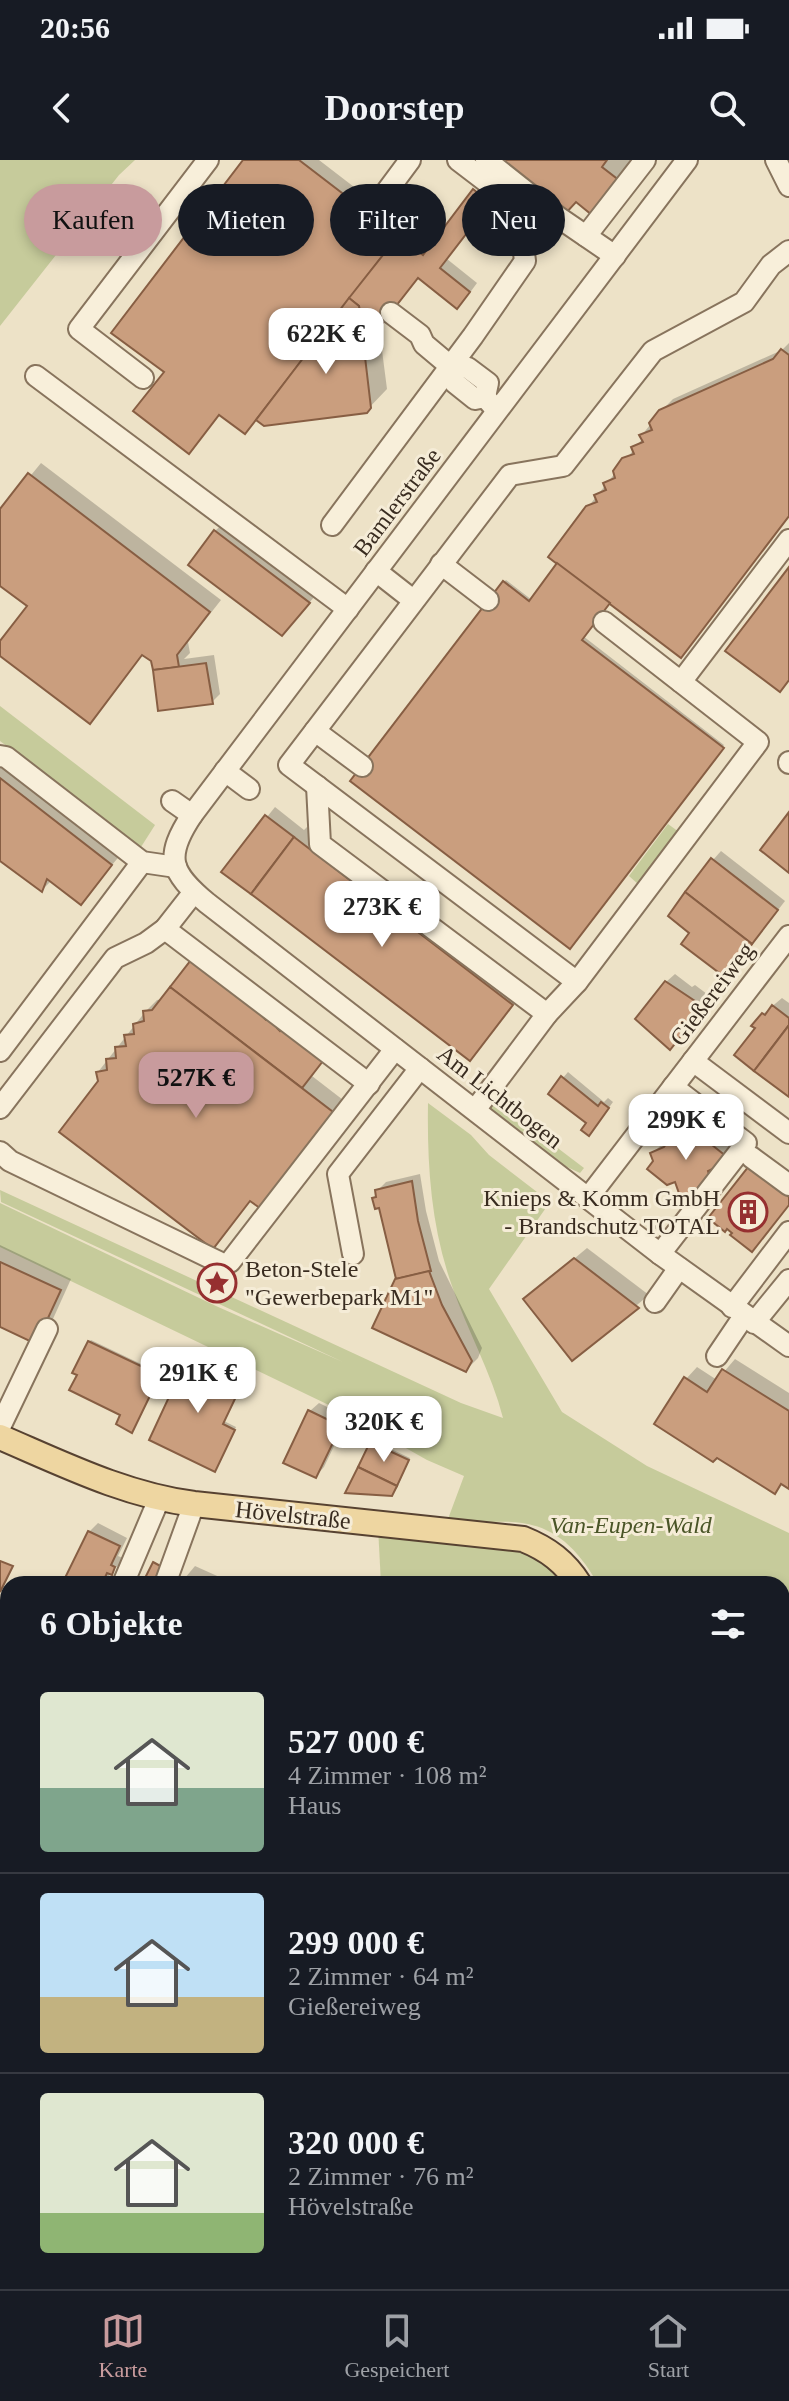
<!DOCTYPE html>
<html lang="de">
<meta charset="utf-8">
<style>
body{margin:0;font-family:Georgia,serif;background:#20242c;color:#f1f3f6;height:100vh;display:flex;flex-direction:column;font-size:30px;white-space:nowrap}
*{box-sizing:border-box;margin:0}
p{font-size:26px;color:#9ea1a6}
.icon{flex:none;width:44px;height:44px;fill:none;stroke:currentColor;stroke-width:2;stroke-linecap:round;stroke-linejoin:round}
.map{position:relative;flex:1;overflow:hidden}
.side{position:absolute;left:0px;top:1416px;width:790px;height:714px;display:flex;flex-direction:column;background:#171b24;border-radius:24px 24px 0 0;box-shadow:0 4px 12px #0003}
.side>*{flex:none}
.banner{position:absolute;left:24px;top:24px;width:742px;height:72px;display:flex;gap:16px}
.price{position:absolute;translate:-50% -68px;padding:0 18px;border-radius:16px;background:#fff;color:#222;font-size:26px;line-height:52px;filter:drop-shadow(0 2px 4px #0008)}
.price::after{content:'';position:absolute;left:50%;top:48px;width:24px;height:18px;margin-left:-12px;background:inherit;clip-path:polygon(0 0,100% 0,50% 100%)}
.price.selected{background:#c89b9d;color:#111}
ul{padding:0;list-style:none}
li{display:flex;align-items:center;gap:24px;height:200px;padding:0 40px}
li+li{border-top:2px solid #363941}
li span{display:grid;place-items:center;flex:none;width:224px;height:160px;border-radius:8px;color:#555}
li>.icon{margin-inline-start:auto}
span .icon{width:96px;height:96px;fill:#fffc;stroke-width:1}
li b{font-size:34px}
h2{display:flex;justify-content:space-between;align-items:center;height:96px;padding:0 40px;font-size:34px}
.chip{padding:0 28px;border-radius:36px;background:#171b24;box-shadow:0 4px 12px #0003;font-size:28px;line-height:72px}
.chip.selected{background:#c89b9d;color:#111}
.status{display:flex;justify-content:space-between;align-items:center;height:56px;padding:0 40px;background:#171b24;direction:ltr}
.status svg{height:22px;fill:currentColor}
header{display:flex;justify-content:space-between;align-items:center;height:104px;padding:0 40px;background:#171b24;font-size:36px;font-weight:600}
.dock{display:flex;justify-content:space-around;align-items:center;height:112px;border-top:2px solid #363941;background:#171b24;font-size:22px;color:#9ea1a6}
.dock a{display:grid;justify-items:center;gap:4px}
.dock .selected{color:#c89b9d}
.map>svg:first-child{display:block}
.green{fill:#c6cb9b}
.shadow{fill:#0003}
.building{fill:#ca9e7e;stroke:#875e43;stroke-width:2}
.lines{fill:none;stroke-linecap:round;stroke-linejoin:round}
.minor-casing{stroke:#88745d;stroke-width:24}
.major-casing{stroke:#574231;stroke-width:28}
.minor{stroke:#f8efda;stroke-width:20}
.major{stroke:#eed6a1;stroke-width:24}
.rail-casing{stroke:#392c20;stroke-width:9}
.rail{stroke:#f5ecd7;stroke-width:6;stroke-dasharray:18;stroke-linecap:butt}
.labels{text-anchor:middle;stroke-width:6;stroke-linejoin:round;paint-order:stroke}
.street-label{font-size:24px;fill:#392c20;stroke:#f5ecd7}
.poi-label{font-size:24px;fill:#392c20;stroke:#f5ecd7;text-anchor:end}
.park-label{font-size:24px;font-style:italic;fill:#4a5527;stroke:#f5ecd7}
</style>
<div class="status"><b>20:56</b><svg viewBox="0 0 49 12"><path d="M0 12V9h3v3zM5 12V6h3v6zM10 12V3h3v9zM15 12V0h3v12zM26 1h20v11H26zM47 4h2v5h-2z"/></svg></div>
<header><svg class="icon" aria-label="back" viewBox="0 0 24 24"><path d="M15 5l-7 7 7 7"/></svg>Doorstep<svg class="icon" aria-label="search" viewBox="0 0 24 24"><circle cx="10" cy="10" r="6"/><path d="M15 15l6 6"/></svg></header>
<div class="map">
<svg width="789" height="2129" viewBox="0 0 789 2129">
<rect width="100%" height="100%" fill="#ede2c7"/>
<!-- green -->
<g class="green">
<polygon points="0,0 135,0 119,15 0,166"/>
<polygon points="0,546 155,665 141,687 0,581"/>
<polygon points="668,664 679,672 638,724 629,716"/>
<polygon points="493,939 584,1008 580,1013 565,1006 490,949 488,946"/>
<path d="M428,943L471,975L489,995L550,1042L489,1129L562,1252L647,1306L789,1373V1729L782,1722V1424H598C558,1354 518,1357 445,1367L464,1316L427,1300L335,1248L0,1087V1043L216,1146L343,1202L1,1042L0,1030L461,1243L503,1258C492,1214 467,1170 452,1126C431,1067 427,1005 428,943Z"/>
<polygon points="378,1367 524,1382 575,1424 381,1424"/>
<polygon points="622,2122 732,2122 741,2129 632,2129"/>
</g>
<!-- shadow -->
<g class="shadow">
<polygon points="246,0 319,0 432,87 484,22 497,33 447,99 477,123 466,138 457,146 419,116 379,167 387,229 366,251 265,264 257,258 220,254 189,292 166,212"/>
<polygon points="500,0 631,0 635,3 608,35 576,40"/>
<polygon points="789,183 789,357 681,495 610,441 583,476 724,585 570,786 504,422 506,420 532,440 560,403 588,347 643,278 642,275 661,251 673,239 782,190"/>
<polygon points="41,303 221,440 188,482 190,493 184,499 214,495 220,534 212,542 144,493 90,561 0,493 0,485 29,446 0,424 0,353"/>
<polygon points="227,360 320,430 293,462 215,371"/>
<polygon points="0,603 122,693 81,742 52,720 42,730 0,699"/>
<polygon points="275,647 304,670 307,667 523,832 470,898 224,711"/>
<polygon points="721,691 785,741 734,807 692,772 713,700"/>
<polygon points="192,801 278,849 287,848 288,857 333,888 312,916 347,943 252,1039 213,1086 100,921 98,912 145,852 157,840 163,839"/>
<polygon points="675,814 692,827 695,825 711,837 679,879 666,822"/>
<polygon points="782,838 789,843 789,935 758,868 763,854"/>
<polygon points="568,912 604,942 608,938 613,942 594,968 550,933"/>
<polygon points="697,958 708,967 715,964 720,976 734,987 700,1033 676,1020 655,1001 652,994 661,985 671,980 687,963"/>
<polygon points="420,1014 426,1051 439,1101 482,1188 478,1198 466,1210 399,1117 380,1046 375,1038 378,1035 377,1031 386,1022"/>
<polygon points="603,1061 610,1066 606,1070 599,1065"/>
<polygon points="654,1061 661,1066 657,1070 650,1065"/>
<polygon points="0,1085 71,1119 48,1170 0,1164"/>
<polygon points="587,1088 649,1135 573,1198 526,1139"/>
<polygon points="91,1180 160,1213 134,1268 123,1254 89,1182"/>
<polygon points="192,1195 243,1220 224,1261 236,1267 217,1307 190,1198"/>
<polygon points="735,1199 789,1233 789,1327 783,1323 775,1331 717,1295 686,1219 697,1207 717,1220"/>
<polygon points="319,1243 348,1257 324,1307 316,1316 310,1251"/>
<polygon points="374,1281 410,1298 397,1328 391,1334 371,1283"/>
<polygon points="98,1363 127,1378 118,1396 123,1398 120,1404 111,1412 105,1424 64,1424 89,1372"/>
<polygon points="195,1406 235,1424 180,1424"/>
<polygon points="8,1542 8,1562 0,1558"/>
<polygon points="787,1814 789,1817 789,1850 782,1856 782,1818"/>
<polygon points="782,1973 789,1978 789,2034 782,2029"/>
<polygon points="8,1983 8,2028 0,2010 0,1990"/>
<polygon points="439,2122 449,2122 455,2129 432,2129"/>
</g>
<!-- building -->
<g class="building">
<polygon points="243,0 299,0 398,76 245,274 219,255 189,294 133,251 164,212 111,173"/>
<polygon points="497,0 607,0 602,7 620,21 592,55 576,42 566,53"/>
<polygon points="473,29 490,43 440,108 470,132 457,149 418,118 364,187 359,146 349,138 398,76 423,95"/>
<polygon points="349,138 359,146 371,248 367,253 264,266 256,260"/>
<polygon points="781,189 789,195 789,356 681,498 548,397 586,346 597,342 594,335 606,330 603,323 615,318 613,311 622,298 634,294 631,287 643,282 639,275 652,270 649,263 659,250 773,199"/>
<polygon points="28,313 210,452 177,495 179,507 153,510 151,501 142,495 90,564 0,496 0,481 27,446 0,426 0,349"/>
<polygon points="214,370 310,443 282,476 188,405"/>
<polygon points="557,403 610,443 582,480 724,588 570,789 350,621 503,421 529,441"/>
<polygon points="789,407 789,520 780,532 725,491"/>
<polygon points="206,503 213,544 158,551 153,510"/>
<polygon points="0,618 112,705 81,745 47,719 42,732 0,701"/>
<polygon points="789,652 789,713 760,690"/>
<polygon points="265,655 294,677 251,734 221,712"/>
<polygon points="294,677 513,845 470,901 251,734"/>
<polygon points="711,698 778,750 752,784 685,732"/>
<polygon points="685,732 752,784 726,818 681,784 689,773 668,756"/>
<polygon points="191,800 264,854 262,856 266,860 276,859 277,868 280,871 282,869 323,901 302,928 170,827"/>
<polygon points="665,821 704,847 670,890 635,859"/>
<polygon points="170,827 337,955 264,1051 250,1041 213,1089 59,972 98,921 96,912 107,910 106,899 116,898 115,887 126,886 124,875 134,874 133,864 144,861 143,851 152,850"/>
<polygon points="772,845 789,858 789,865 754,911 734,895 755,868 751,866 762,853 765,855"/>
<polygon points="789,865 789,937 754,911"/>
<polygon points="561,916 598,946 601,942 609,948 589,976 581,970 586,963 548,934"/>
<polygon points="688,966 699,975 707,971 712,985 727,997 721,1005 708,1011 710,1018 691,1044 680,1036 675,1022 667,1025 647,1009 653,1001 650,993 664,987 675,971"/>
<polygon points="749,1006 789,1037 789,1045 752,1092 730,1075 732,1073 727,1069 725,1072 708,1058"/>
<polygon points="412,1021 418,1061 431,1111 396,1119 379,1048 375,1049 372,1038 376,1037 375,1030"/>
<polygon points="574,1098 639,1148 572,1201 523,1139"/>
<polygon points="0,1102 61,1130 36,1184 0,1167"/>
<polygon points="429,1111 442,1145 472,1201 466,1212 372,1168 395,1119"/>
<polygon points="88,1181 160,1215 132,1273 116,1264 120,1255 69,1230 77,1215 72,1213"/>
<polygon points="188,1196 243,1222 223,1264 235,1270 215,1312 149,1280"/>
<polygon points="722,1209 789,1251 789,1329 781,1324 775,1334 717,1298 713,1302 654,1264 684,1217 707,1232"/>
<polygon points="308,1250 341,1266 316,1318 283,1303"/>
<polygon points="370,1282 409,1300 397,1326 358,1307"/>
<polygon points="358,1307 397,1326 392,1336 345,1333"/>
<polygon points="88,1371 120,1386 111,1405 115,1407 112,1415 107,1413 102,1424 62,1424"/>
<polygon points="0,1401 13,1406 0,1432"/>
<polygon points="153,1402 164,1408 156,1424 142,1424"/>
<polygon points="782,1820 789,1828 789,1852 782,1859"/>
<polygon points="8,1822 8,1879 0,1875 0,1838"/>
<polygon points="782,1987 789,1992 789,2036 782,2031"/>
<polygon points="8,1988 8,2033 0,2015 0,1992"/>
<polygon points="289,2122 356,2122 354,2129 282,2129"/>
<polygon points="462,2122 500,2122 501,2123 495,2129 468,2129"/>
</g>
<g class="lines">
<!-- minor casing -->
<g class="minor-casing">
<g id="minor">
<polyline points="486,0 558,57 615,96"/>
<path d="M687,0L192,655C164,697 170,712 207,743L660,1094L789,1186"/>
<polyline points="776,0 789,26"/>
<polyline points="370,54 410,0"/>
<polyline points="586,76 645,0"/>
<polyline points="391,153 420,175 424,184 449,205 468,208 488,223 485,237"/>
<polyline points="449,205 455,223 475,239 485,237 492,245"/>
<polyline points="36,216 348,449"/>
<polyline points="143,218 79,169 208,0"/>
<polyline points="332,365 473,176 525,101 522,76 513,42 458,0"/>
<polyline points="441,404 488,440"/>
<polyline points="376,411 413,440"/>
<polyline points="604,462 758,582 577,822 289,605 510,315 563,306 653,191 744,142 771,105 789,91"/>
<polyline points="681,522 789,380"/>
<polyline points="315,571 362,606"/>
<polyline points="0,596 6,597 142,702 176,707"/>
<polyline points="789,602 789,603"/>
<polyline points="225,611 249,629"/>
<polyline points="317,626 320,684 547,854 475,950"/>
<polyline points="172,641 192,655"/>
<polyline points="165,769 369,924"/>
<polyline points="547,854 577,822"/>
<polyline points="0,891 142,702"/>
<polyline points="693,901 789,973"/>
<polyline points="0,948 115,798 146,783 165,769 194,732"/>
<polyline points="0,992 10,1001 223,1104 230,1102 395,889"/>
<polyline points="751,997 789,1025"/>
<polyline points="588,1038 789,776"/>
<polyline points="353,1094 338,1014 420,908"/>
<polyline points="660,1094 746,983 673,927"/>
<polyline points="655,1142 679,1108"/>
<polyline points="732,1147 789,1072"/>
<polyline points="754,1163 789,1120"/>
<polyline points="717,1196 744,1156"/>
<polyline points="0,1267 47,1169"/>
<polyline points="123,1424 159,1339"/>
<polyline points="165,1424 194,1344"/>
<polyline points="0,1968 8,1965"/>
<polyline points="0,2066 8,2083"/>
<polyline points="399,2129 406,2122"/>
</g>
</g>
<!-- major casing -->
<g class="major-casing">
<g id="major">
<path d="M0,1277C63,1304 125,1335 194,1344L523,1379C548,1389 565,1402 579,1424"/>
<polyline points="782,1748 789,1754"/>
</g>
</g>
<!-- minor -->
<use href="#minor" class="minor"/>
<!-- major -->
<use href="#major" class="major"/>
<!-- rail casing -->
<g class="rail-casing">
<g id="rail">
<polyline points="0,1646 8,1650"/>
<polyline points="0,1662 8,1666"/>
<polyline points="782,2101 789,2106"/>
<polyline points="782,2115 789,2120"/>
<polyline points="764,2122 773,2129"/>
</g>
</g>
<!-- rail -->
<use href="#rail" class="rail"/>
</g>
<!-- icons -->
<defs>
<g id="building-ring" transform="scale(2)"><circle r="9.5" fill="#f5ecd7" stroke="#962f30" stroke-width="1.5"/><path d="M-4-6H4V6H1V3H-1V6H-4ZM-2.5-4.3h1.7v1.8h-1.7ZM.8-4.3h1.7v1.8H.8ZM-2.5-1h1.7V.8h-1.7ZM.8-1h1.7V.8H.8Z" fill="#962f30"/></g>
<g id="sight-ring" transform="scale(2)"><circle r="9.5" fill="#f5ecd7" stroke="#962f30" stroke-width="1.5"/><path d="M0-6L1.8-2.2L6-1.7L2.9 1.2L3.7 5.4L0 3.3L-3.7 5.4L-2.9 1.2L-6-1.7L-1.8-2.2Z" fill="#962f30"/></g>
</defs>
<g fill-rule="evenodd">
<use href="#building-ring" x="748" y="1052"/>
<use href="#sight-ring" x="217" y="1123"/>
</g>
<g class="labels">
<!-- street labels -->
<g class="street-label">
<text transform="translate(397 342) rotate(-53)" y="8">Bamlerstraße</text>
<text transform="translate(712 834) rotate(-53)" y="8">Gießereiweg</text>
<text transform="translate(500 937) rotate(38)" y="8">Am Lichtbogen</text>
<text transform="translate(293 1355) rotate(6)" y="8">Hövelstraße</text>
</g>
<!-- poi labels -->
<g class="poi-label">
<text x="720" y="1046">Knieps &amp; Komm GmbH<tspan x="720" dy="28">- Brandschutz TOTAL</tspan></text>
<text x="245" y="1117" text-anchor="start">Beton-Stele<tspan x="245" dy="28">"Gewerbepark M1"</tspan></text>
</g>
<!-- park labels -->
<g class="park-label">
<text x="631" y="1373">Van-Eupen-Wald</text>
</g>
</g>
</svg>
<b class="price" style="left:326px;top:216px">622K €</b>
<b class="price" style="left:382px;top:789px">273K €</b>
<b class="price selected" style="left:196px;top:960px">527K €</b>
<b class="price" style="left:686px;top:1002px">299K €</b>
<b class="price" style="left:198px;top:1255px">291K €</b>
<b class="price" style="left:384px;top:1304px">320K €</b>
<div class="banner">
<a class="chip selected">Kaufen</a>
<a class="chip">Mieten</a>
<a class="chip">Filter</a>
<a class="chip">Neu</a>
</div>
<section class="side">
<h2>6 Objekte<svg class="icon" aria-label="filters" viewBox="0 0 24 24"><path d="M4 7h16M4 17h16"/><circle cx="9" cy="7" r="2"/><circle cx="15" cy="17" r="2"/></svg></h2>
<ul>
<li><span style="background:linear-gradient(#dfe7d0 60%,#7fa58c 0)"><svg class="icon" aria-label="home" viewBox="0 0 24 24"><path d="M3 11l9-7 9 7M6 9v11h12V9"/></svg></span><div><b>527 000 €</b><p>4 Zimmer · 108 m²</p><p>Haus</p></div></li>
<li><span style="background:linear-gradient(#bfe0f5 65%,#c2b280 0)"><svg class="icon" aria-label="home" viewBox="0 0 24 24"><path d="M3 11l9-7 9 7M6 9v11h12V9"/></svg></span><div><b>299 000 €</b><p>2 Zimmer · 64 m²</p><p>Gießereiweg</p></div></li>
<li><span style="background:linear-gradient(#dfe7d0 75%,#8fb573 0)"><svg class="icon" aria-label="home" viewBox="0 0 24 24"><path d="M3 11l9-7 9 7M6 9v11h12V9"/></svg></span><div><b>320 000 €</b><p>2 Zimmer · 76 m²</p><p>Hövelstraße</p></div></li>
</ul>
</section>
</div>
<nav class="dock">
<a class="selected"><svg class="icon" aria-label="map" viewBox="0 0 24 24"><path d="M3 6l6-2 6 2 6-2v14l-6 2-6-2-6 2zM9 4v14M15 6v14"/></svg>Karte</a>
<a><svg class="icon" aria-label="saved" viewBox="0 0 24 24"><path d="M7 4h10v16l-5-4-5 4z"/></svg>Gespeichert</a>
<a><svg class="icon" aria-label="home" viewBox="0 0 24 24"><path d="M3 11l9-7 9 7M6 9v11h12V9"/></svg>Start</a>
</nav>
